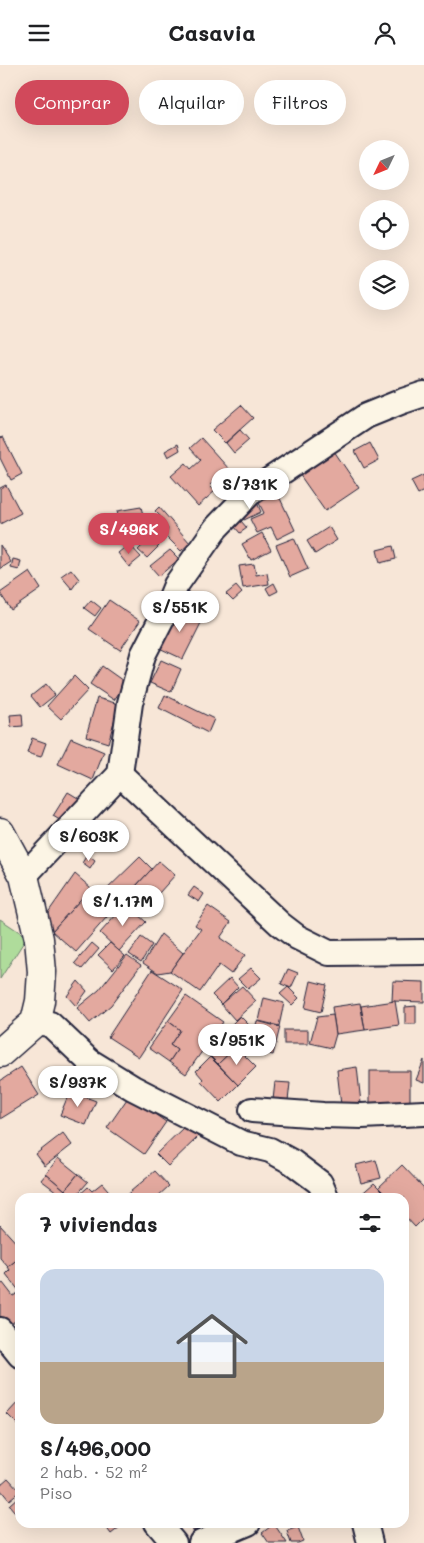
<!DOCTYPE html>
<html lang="es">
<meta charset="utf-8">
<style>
body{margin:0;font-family:Mali,sans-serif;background:#f6f6f6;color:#202124;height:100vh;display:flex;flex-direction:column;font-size:19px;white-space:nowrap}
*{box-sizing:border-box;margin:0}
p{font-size:16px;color:#757577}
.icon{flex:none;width:28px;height:28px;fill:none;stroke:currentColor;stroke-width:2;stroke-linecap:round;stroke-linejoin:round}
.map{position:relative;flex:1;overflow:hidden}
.panel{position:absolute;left:15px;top:1128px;width:394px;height:335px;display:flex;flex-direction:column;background:#fff;border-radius:15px;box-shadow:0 5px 20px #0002}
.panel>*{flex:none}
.top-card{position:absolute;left:15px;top:15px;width:395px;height:45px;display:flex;gap:10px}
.needle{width:32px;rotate:227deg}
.controls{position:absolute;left:359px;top:75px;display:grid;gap:10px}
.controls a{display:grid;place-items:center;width:50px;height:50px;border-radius:50%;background:#fff;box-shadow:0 5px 20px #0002;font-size:25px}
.price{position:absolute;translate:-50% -42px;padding:0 11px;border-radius:18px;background:#fff;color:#222;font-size:16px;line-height:32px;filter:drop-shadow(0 1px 2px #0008)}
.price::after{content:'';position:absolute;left:50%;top:30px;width:15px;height:11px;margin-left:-8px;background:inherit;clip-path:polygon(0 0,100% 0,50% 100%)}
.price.on{background:#d1495b;color:#fff}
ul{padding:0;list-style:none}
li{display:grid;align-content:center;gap:10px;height:265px;padding:0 25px}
li span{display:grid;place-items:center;height:155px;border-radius:15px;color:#555}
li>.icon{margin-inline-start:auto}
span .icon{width:90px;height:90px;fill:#fffc;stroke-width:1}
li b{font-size:21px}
h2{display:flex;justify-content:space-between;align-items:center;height:60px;padding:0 25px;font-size:21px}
.chip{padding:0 18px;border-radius:22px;background:#fff;box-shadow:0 5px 20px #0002;font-size:18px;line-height:45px}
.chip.on{background:#d1495b;color:#fff}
header{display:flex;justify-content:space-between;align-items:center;height:65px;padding:0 25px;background:#fff;font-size:22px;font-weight:800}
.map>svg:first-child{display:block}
.green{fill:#afdc9b;stroke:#687f6b}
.building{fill:#e3a99f;stroke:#22223b}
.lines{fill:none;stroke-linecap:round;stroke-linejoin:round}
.minor-casing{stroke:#22223b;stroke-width:28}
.secondary-casing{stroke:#22223b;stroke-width:31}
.minor{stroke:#fcf5e5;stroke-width:24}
.secondary{stroke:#fcf5e5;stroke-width:28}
</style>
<header><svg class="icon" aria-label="menu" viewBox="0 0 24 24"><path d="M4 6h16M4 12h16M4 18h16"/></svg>Casavia<svg class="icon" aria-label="person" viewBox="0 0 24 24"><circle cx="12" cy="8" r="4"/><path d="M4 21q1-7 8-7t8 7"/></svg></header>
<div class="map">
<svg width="424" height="1478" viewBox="0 0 424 1478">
<rect width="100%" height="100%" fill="#f7e6d7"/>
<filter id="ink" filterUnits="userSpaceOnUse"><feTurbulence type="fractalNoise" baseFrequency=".02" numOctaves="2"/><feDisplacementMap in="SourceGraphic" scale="10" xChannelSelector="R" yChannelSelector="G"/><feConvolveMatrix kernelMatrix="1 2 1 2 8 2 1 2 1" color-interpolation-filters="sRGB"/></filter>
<g filter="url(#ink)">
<!-- green -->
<polygon class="green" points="0,854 27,872 0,914"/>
<!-- building -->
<g class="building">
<polygon points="241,340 253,353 225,378 212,365"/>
<polygon points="240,365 249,375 234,388 226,378"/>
<polygon points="3,372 22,409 11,415 0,393 0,373"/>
<polygon points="201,373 229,404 210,421 215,426 198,441 171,411 186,398 191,404 201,395 190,383"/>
<polygon points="370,378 379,395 364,403 355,386"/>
<polygon points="178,379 180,385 168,392 165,386"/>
<polygon points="332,383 359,423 325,446 297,406"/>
<polygon points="424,410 424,426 418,429 411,416"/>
<polygon points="6,420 21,448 0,459 0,423"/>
<polygon points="276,425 295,465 277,474 271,462 257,468 250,454 264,448 257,434"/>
<polygon points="256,435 261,447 244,455 239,443"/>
<polygon points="141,442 144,454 151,453 153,461 122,467 117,446"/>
<polygon points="159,442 190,478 181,486 164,469 168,464 158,453 160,451 155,446"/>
<polygon points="241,456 247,463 240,468 234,461"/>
<polygon points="329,462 337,475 315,489 307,476"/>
<polygon points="262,468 271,485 251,495 242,479"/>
<polygon points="150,473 159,481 147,493 138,485"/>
<polygon points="294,473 308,504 290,512 276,480"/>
<polygon points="129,479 141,492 129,502 118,488"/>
<polygon points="0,480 11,497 0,504"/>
<polygon points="393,481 396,494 380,498 377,485"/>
<polygon points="170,485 179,494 159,511 150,501"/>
<polygon points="13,494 21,496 19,505 11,503"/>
<polygon points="254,499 256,510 267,508 269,519 243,523 239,501"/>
<polygon points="71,504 79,514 72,524 61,511"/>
<polygon points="30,507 41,524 11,545 0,528"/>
<polygon points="274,518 278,526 270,530 266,523"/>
<polygon points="236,521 242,528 233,536 226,529"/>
<polygon points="91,535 101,543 95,551 84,543"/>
<polygon points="109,535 140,556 120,585 89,564"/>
<polygon points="177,541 203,554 183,594 157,582"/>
<polygon points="161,595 181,604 171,627 150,618"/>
<polygon points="102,601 126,618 114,635 90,619"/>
<polygon points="74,611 88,625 61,654 47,641"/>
<polygon points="46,619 55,630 40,642 31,631"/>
<polygon points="165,630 214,654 208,668 159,643"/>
<polygon points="97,633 119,639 108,678 86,671"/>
<polygon points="22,649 23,661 11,662 10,650"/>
<polygon points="32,673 46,678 41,692 27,688"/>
<polygon points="71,673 104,687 93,715 58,699"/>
<polygon points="68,727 83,736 68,760 53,751"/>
<polygon points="87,790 95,796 90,804 82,798"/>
<polygon points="140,792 152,804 114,844 100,831"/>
<polygon points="159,796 175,810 143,846 126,832"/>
<polygon points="75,809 91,823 52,866 47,849"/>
<polygon points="194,822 204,829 199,837 188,830"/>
<polygon points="91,823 114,844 76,887 52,866"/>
<polygon points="126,839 146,857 119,886 100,868"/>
<polygon points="208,841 231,857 220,873 245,890 231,909 219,900 200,927 170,906 201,864 195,860"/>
<polygon points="161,869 183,888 170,906 158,908 143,898"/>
<polygon points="141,872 152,880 141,897 129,889"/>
<polygon points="92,878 99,884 82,904 75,898"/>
<polygon points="110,878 125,891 113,904 98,890"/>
<polygon points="127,890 141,900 111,940 90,958 77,943 99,925"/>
<polygon points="251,903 261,913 248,924 238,914"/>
<polygon points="288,904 298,908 291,923 281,919"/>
<polygon points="152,905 183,925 139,992 108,972"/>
<polygon points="230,913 238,922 221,939 212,930"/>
<polygon points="78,916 87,926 76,941 67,931"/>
<polygon points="311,916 327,920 321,947 305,943"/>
<polygon points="393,916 424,917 424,937 392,936"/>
<polygon points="242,921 256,936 235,955 221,939"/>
<polygon points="288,922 299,933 292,940 280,929"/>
<polygon points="186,931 223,957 186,1009 169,997 177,985 170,980 180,965 168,956"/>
<polygon points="264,933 284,938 279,961 259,956"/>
<polygon points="395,936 399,960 365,965 361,941"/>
<polygon points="360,938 365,965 336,969 332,942"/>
<polygon points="416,941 416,959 405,959 405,942"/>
<polygon points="333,950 336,969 332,983 310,978 317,952"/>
<polygon points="240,951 253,964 239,979 226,965"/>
<polygon points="168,956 180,965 170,980 177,985 169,997 149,983"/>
<polygon points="257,956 280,962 273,990 250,984"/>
<polygon points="226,965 239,979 218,999 205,986"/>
<rect x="284" y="965" width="24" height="14"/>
<polygon points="236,982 256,1002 238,1020 218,999"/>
<polygon points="210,992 238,1020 221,1037 201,1016 203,1014 196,1006"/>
<polygon points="424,995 424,1018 416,1015"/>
<polygon points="21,1002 39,1030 0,1054 0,1016"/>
<polygon points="357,1002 361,1038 341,1040 337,1005"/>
<rect x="370" y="1006" width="40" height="35"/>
<polygon points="275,1017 290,1018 288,1036 273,1035"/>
<polygon points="70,1026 96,1036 86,1060 60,1050"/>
<polygon points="129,1031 166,1057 144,1089 107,1063"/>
<polygon points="186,1060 198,1072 168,1101 156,1089"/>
<polygon points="63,1068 72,1080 45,1101 36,1089"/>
<polygon points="58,1093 78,1109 65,1125 46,1109"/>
<polygon points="376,1095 381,1113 361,1118 356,1100"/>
<polygon points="402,1100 424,1123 424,1153 415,1162 404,1150 404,1132 388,1132 378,1123"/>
<polygon points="155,1106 169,1121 157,1132 124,1132"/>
<polygon points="46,1109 65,1125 61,1130 41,1115"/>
<polygon points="78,1109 88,1117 75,1132 65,1125"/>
<polygon points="102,1118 114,1132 80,1132 78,1131 88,1122 92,1126"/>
<polygon points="374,1118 388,1132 358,1132"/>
<polygon points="0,1160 20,1182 20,1192 8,1202 0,1193"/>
<polygon points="20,1192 20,1227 6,1209 10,1205 8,1202"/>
<polygon points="3,1218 13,1231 20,1227 20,1252 2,1266 0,1263 0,1220"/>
<polygon points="20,1335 20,1362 7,1349"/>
<polygon points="8,1413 20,1426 9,1435 0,1424 0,1420"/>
<polygon points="20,1430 20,1453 9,1440"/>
<polygon points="103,1458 117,1458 120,1462 111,1469"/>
<polygon points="191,1458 216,1458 193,1466"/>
<polygon points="274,1459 287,1478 269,1478 262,1468"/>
<polygon points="298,1462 303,1476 298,1478 291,1478 287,1466"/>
</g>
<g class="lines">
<!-- minor casing -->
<g class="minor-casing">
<g id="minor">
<polyline points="120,709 280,859 297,872 329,888 424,887"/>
<polyline points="24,811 120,709 130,638 143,590 165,547 176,520 216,463 250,428 366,351 403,336 424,329"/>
<polyline points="35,957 50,959 89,996 133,1023 241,1078 270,1085 292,1097 320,1118 326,1132"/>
<polyline points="252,1045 323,1050 362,1051 424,1048"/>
<polyline points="0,1265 20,1290"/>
<polyline points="157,1458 174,1478"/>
<polyline points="365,1458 370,1478"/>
<polyline points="201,1478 248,1458"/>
</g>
</g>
<!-- secondary casing -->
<g class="secondary-casing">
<polyline id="secondary" points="0,767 24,811 39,874 42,907 40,936 35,957 0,988"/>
</g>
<!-- minor -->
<use href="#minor" class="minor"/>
<!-- secondary -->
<use href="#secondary" class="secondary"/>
</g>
</g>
</svg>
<div class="controls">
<a><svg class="needle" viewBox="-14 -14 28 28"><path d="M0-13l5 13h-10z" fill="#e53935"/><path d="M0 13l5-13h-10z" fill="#757577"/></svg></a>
<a><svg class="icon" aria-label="locate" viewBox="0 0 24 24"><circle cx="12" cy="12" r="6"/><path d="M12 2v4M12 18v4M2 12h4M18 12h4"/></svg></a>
<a><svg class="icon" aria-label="layers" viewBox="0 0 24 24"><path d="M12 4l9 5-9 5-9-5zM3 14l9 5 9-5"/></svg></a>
</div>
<b class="price" style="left:250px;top:445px">S/731K</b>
<b class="price on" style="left:129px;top:490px">S/496K</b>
<b class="price" style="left:180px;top:568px">S/551K</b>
<b class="price" style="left:89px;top:797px">S/603K</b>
<b class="price" style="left:123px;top:862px">S/1.17M</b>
<b class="price" style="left:237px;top:1001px">S/951K</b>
<b class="price" style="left:78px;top:1043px">S/937K</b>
<div class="top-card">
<a class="chip on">Comprar</a>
<a class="chip">Alquilar</a>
<a class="chip">Filtros</a>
</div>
<section class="panel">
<h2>7 viviendas<svg class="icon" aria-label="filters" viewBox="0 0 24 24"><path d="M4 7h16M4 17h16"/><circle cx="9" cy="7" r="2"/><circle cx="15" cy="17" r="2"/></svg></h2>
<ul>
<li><span style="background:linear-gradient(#c9d6e8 60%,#b9a48a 0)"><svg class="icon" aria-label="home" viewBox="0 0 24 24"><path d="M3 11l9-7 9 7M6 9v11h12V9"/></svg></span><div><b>S/496,000</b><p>2 hab. · 52 m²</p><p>Piso</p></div></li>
</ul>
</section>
</div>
